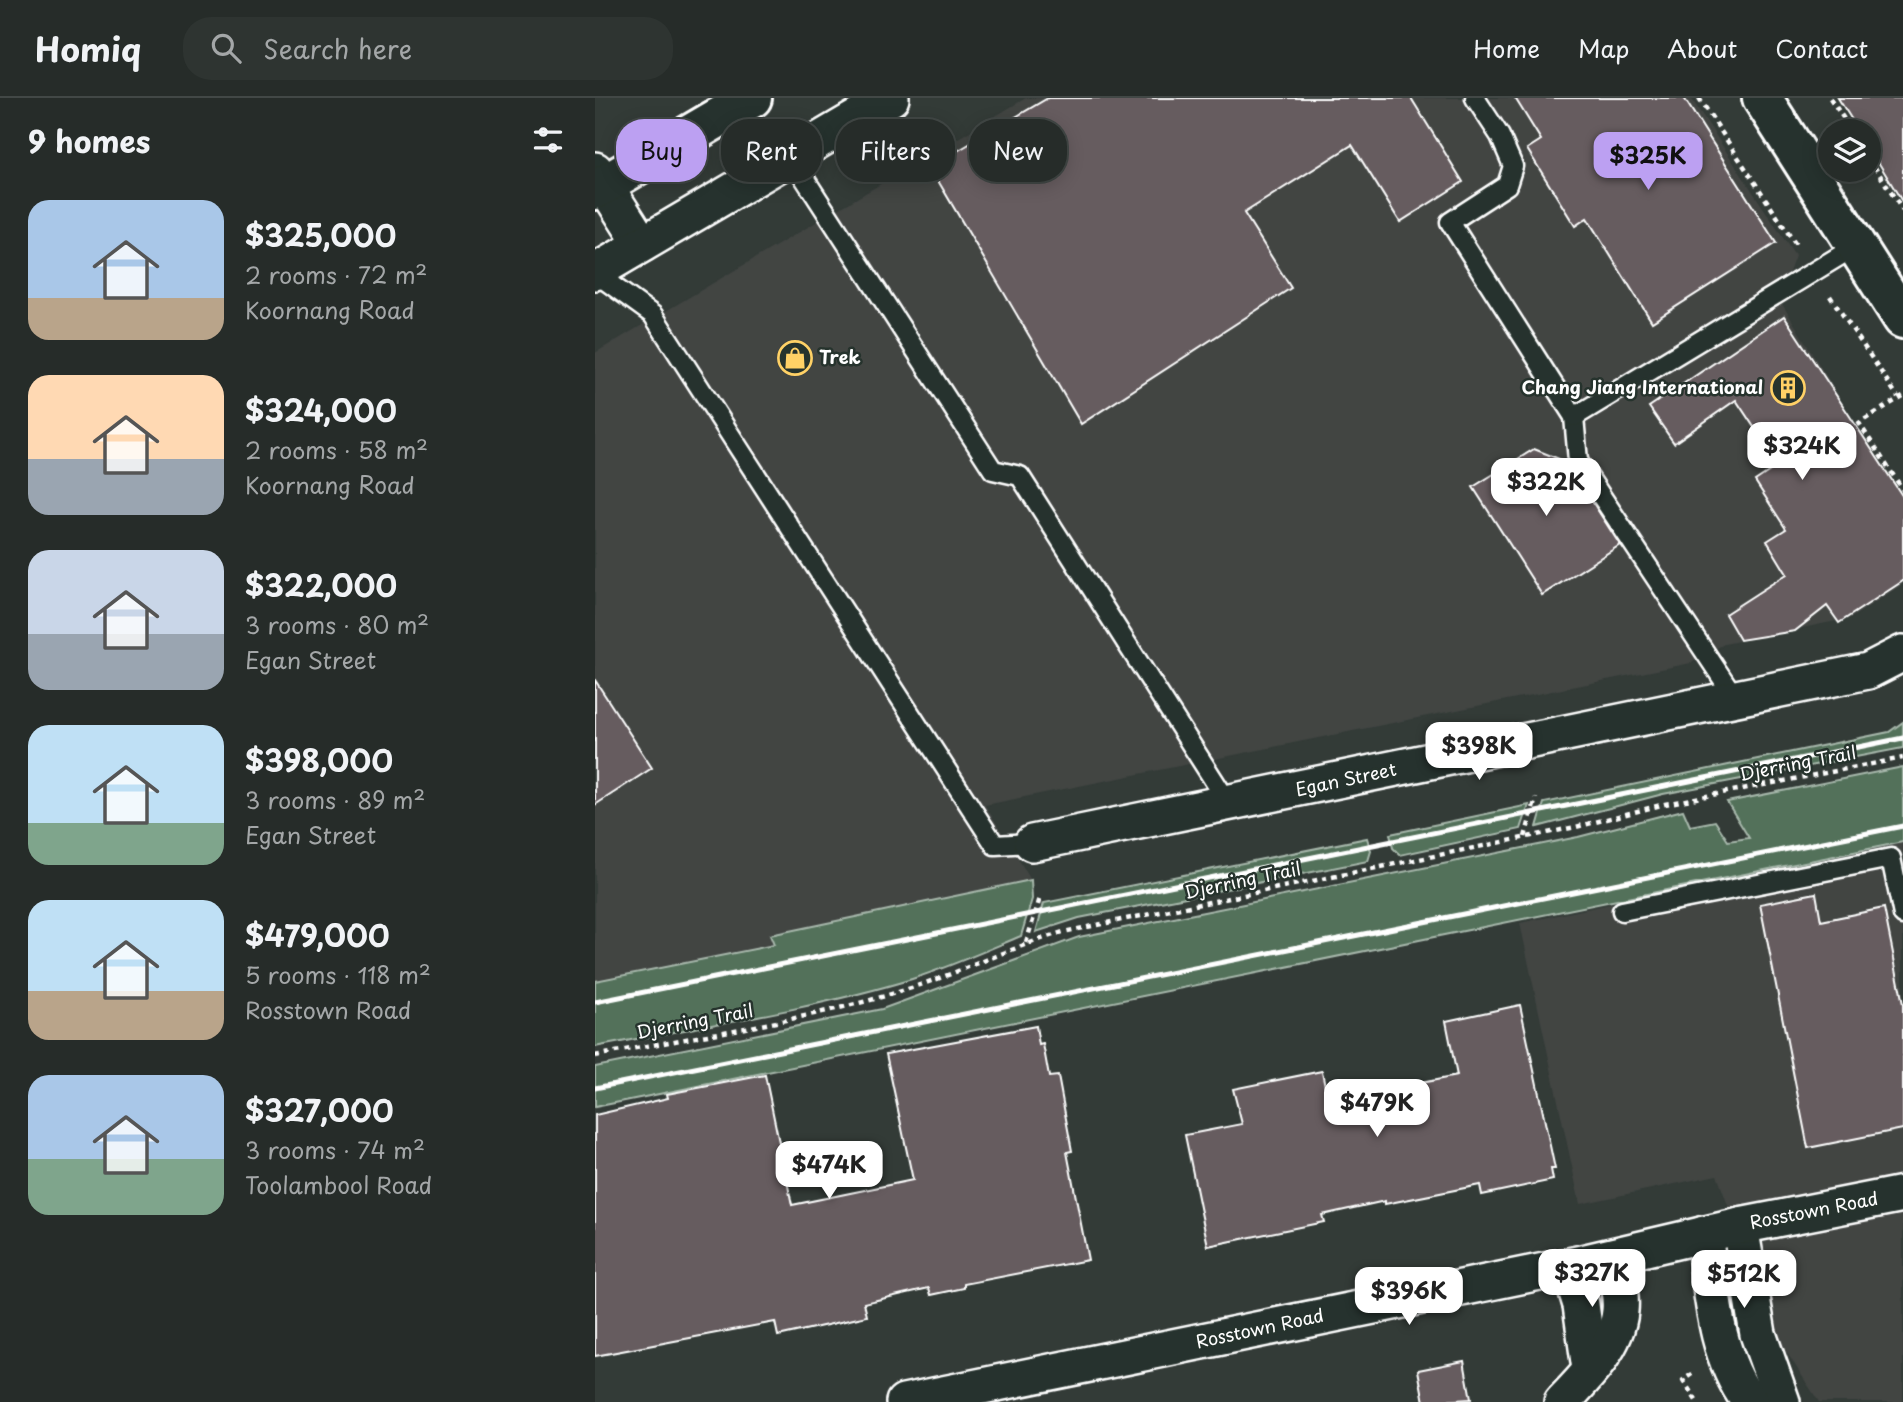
<!DOCTYPE html>
<meta charset="utf-8">
<style>
body{margin:0;font-family:"Playpen Sans",sans-serif;background:#2e3431;color:#f1f3f6;height:100vh;display:flex;flex-direction:column;font-size:26px;white-space:nowrap}
*{box-sizing:border-box;margin:0}
p{font-size:23px;color:#a4a7a8}
.icon{flex:none;width:38px;height:38px;fill:none;stroke:currentColor;stroke-width:2;stroke-linecap:round;stroke-linejoin:round}
.map{position:relative;flex:1;overflow:hidden}
.side{display:flex;flex-direction:column;background:#262c29;width:595px}
.side>*{flex:none}
.top-card{position:absolute;left:21px;top:21px;width:665px;height:63px;display:flex;gap:14px}
.fabs{position:absolute;left:1223px;top:21px;display:grid;gap:14px}
.fabs a{display:grid;place-items:center;width:63px;height:63px;border-radius:50%;background:#262c29;box-shadow:0 4px 18px #0003,0 0 0 2px #424846;font-size:35px}
.price{position:absolute;translate:-50% -60px;padding:0 16px;border-radius:14px;background:#fff;color:#222;font-size:23px;line-height:46px;filter:drop-shadow(0 2px 4px #0008)}
.price::after{content:'';position:absolute;left:50%;top:42px;width:21px;height:16px;margin-left:-10px;background:inherit;clip-path:polygon(0 0,100% 0,50% 100%)}
.price.selected{background:#bca0f2;color:#111}
ul{padding:0;list-style:none}
li{display:flex;align-items:center;gap:21px;height:175px;padding:0 28px}
li span{display:grid;place-items:center;flex:none;width:196px;height:140px;border-radius:21px;color:#555}
li>.icon{margin-inline-start:auto}
span .icon{width:84px;height:84px;fill:#fffc;stroke-width:1}
li b{font-size:30px}
h2{display:flex;justify-content:space-between;align-items:center;height:84px;padding:0 28px;font-size:30px}
.chip{padding:0 24px;border-radius:28px;background:#262c29;box-shadow:0 4px 18px #0003,0 0 0 2px #424846;font-size:24px;line-height:63px}
.chip.selected{background:#bca0f2;color:#111}
header{display:flex;align-items:center;gap:42px;box-sizing:border-box;height:98px;padding:0 35px;background:#262c29;border-bottom:2px solid #424846}
header strong{font-size:33px}
nav{display:flex;gap:38px;margin-inline-start:auto;font-size:24px}
.search{width:490px;height:63px;background:#2e3431;display:flex;align-items:center;gap:18px;box-sizing:border-box;padding:0 24px;border-radius:28px;color:#a4a7a8;font-size:26px}
main{display:flex;flex:1;min-height:0}
.map>svg:first-child{display:block}
.built{fill:#424543}
.green{fill:#52715a;stroke:#a8b8ac;stroke-width:2}
.building{fill:#665c5f;stroke:#fff;stroke-width:2}
.lines{fill:none;stroke-linecap:round;stroke-linejoin:round}
.lane-casing{stroke:#fff;stroke-width:23}
.street-casing{stroke:#fff;stroke-width:40}
.secondary-casing{stroke:#fff;stroke-width:44}
.highway-casing{stroke:#fff;stroke-width:44}
.path{stroke:#fff;stroke-width:4.5;stroke-dasharray:5 5;stroke-linecap:butt}
.lane{stroke:#26332d;stroke-width:18}
.street{stroke:#26332d;stroke-width:35}
.secondary{stroke:#26332d;stroke-width:38}
.highway{stroke:#26332d;stroke-width:38}
.rail{stroke:#fff;stroke-width:5}
.labels{text-anchor:middle;stroke-width:5;stroke-linejoin:round;paint-order:stroke}
.poi-label{font-size:18px;font-weight:bold;fill:#fff;stroke:#26332d;text-anchor:start}
.street-label{font-size:18px;fill:#fff;stroke:#26332d}
</style>
<header>
<strong>Homiq</strong>
<div class="search"><svg class="icon" aria-label="search" viewBox="0 0 24 24"><circle cx="10" cy="10" r="6"/><path d="M15 15l6 6"/></svg>Search here</div>
<nav><a>Home</a><a>Map</a><a>About</a><a>Contact</a></nav>
</header>
<main>
<section class="side">
<h2>9 homes<svg class="icon" aria-label="filters" viewBox="0 0 24 24"><path d="M4 7h16M4 17h16"/><circle cx="9" cy="7" r="2"/><circle cx="15" cy="17" r="2"/></svg></h2>
<ul>
<li><span style="background:linear-gradient(#a9c7e8 70%,#b9a48a 0)"><svg class="icon" aria-label="home" viewBox="0 0 24 24"><path d="M3 11l9-7 9 7M6 9v11h12V9"/></svg></span><div><b>$325,000</b><p>2 rooms · 72 m²</p><p>Koornang Road</p></div></li>
<li><span style="background:linear-gradient(#ffd9b3 60%,#9aa5b1 0)"><svg class="icon" aria-label="home" viewBox="0 0 24 24"><path d="M3 11l9-7 9 7M6 9v11h12V9"/></svg></span><div><b>$324,000</b><p>2 rooms · 58 m²</p><p>Koornang Road</p></div></li>
<li><span style="background:linear-gradient(#c9d6e8 60%,#9aa5b1 0)"><svg class="icon" aria-label="home" viewBox="0 0 24 24"><path d="M3 11l9-7 9 7M6 9v11h12V9"/></svg></span><div><b>$322,000</b><p>3 rooms · 80 m²</p><p>Egan Street</p></div></li>
<li><span style="background:linear-gradient(#bfe0f5 70%,#7fa58c 0)"><svg class="icon" aria-label="home" viewBox="0 0 24 24"><path d="M3 11l9-7 9 7M6 9v11h12V9"/></svg></span><div><b>$398,000</b><p>3 rooms · 89 m²</p><p>Egan Street</p></div></li>
<li><span style="background:linear-gradient(#bfe0f5 65%,#b9a48a 0)"><svg class="icon" aria-label="home" viewBox="0 0 24 24"><path d="M3 11l9-7 9 7M6 9v11h12V9"/></svg></span><div><b>$479,000</b><p>5 rooms · 118 m²</p><p>Rosstown Road</p></div></li>
<li><span style="background:linear-gradient(#a9c7e8 60%,#7fa58c 0)"><svg class="icon" aria-label="home" viewBox="0 0 24 24"><path d="M3 11l9-7 9 7M6 9v11h12V9"/></svg></span><div><b>$327,000</b><p>3 rooms · 74 m²</p><p>Toolambool Road</p></div></li>
</ul>
</section>
<div class="map">
<svg width="1308" height="1304" viewBox="0 0 1308 1304">
<rect width="100%" height="100%" fill="#333b37"/>
<filter id="ink" filterUnits="userSpaceOnUse"><feTurbulence type="fractalNoise" baseFrequency=".0143" numOctaves="2"/><feDisplacementMap in="SourceGraphic" scale="14" xChannelSelector="R" yChannelSelector="G"/><feConvolveMatrix kernelMatrix="1 2 1 2 8 2 1 2 1" color-interpolation-filters="sRGB"/></filter>
<g filter="url(#ink)">
<!-- built -->
<g class="built">
<polygon points="431,0 1096,0 1200,158 1184,201 1308,404 1308,486 1256,520 1129,546 1096,565 390,707 436,782 176,836 179,847 0,883 0,255"/>
<polygon points="1308,744 1308,1304 1224,1304 1179,1235 1122,1077 985,1106 925,825"/>
</g>
<!-- green -->
<g class="green">
<polygon points="1308,624 1308,650 1068,696 942,729 949,705 1294,634"/>
<polygon points="1308,669 1308,744 0,1009 0,969 287,911 484,839 983,739 1088,712 1095,728 1120,723 1133,743 1154,740 1132,704"/>
<polygon points="934,707 926,731 805,757 798,750 795,736"/>
<polygon points="772,740 776,753 773,763 484,820 441,834 449,805"/>
<path d="M436,782L437,801L426,838C390,853 354,869 317,881C215,912 105,928 0,949V883L179,847L175,837Z"/>
</g>
<!-- building -->
<g class="building">
<polygon points="453,0 816,0 868,84 805,124 757,47 649,115 696,190 486,326 335,69"/>
<polygon points="920,0 1089,0 1181,145 1057,224 992,120 980,128 932,51 946,42"/>
<polygon points="1243,0 1308,0 1308,105 1274,49 1274,33 1264,33"/>
<polygon points="1189,218 1308,399 1308,483 1244,525 1232,508 1200,533 1145,542 1130,516 1192,476 1172,443 1191,431 1160,383 1184,367 1141,302 1079,345 1054,309"/>
<polygon points="939,351 972,364 1025,447 947,497 878,389"/>
<polygon points="0,582 57,670 0,707"/>
<polygon points="1221,795 1226,823 1289,810 1308,906 1308,1031 1213,1050 1165,806"/>
<polygon points="925,907 960,1071 956,1071 958,1082 887,1097 885,1087 790,1106 790,1103 727,1117 729,1124 613,1148 590,1037 647,1026 638,991 727,973 733,1003 862,978 851,923"/>
<polygon points="441,928 444,947 448,946 454,979 463,978 477,1053 472,1054 493,1162 369,1186 369,1190 336,1197 334,1190 269,1205 272,1218 183,1238 180,1224 0,1258 0,1017 73,1000 72,996 170,977 197,1107 318,1082 291,956"/>
<polygon points="869,1263 876,1301 829,1304 823,1272"/>
</g>
<g class="lines">
<!-- lane casing -->
<g class="lane-casing">
<g id="lane">
<polyline points="880,0 905,38 918,68 912,87 855,124 979,319 983,363 1141,601"/>
<polyline points="195,58 398,372 425,378 634,706"/>
<polyline points="0,175 58,217 400,747 437,745"/>
<polyline points="979,319 1261,148"/>
<polyline points="1027,813 1296,760 1308,817"/>
</g>
</g>
<!-- street casing -->
<g class="street-casing">
<g id="street">
<polyline points="0,72 47,146"/>
<polyline points="0,174 296,0"/>
<polyline points="437,745 1273,573 1308,555"/>
<polyline points="1145,1128 1163,1236 1187,1304"/>
<path d="M1109,1136C1117,1192 1119,1257 1155,1304"/>
<polyline points="974,1168 986,1207 995,1271"/>
<polyline points="309,1304 974,1168 1145,1128 1308,1096"/>
<path d="M967,1304C990,1280 1022,1248 1025,1213C1027,1196 1021,1176 1018,1159"/>
</g>
</g>
<!-- secondary casing -->
<g class="secondary-casing">
<polyline id="secondary" points="1167,0 1308,221"/>
</g>
<!-- highway casing -->
<g class="highway-casing">
<polyline id="highway" points="0,92 157,0"/>
</g>
<!-- path -->
<g class="path">
<polyline points="1104,0 1203,150"/>
<polyline points="1235,0 1257,33"/>
<polyline points="1274,60 1308,113"/>
<polyline points="1235,198 1303,299"/>
<polyline points="1308,298 1264,325 1308,392"/>
<polyline points="930,739 941,700"/>
<polyline points="431,845 445,800"/>
<path d="M0,958C104,937 212,923 313,891C366,874 415,850 468,834L981,729L1070,706L1308,660"/>
<polyline points="1097,1276 1088,1282 1102,1304"/>
</g>
<!-- lane -->
<use href="#lane" class="lane"/>
<!-- street -->
<use href="#street" class="street"/>
<!-- secondary -->
<use href="#secondary" class="secondary"/>
<!-- highway -->
<use href="#highway" class="highway"/>
<!-- rail -->
<g class="rail">
<polyline points="0,904 1308,640"/>
<polyline points="0,990 1308,728"/>
</g>
</g>
</g>
<!-- icons -->
<defs>
<g id="shop-ring" transform="scale(1.75)"><circle r="9.5" fill="#26332d" stroke="#ffd166" stroke-width="1.5"/><path d="M-5-2.5h2.3a2.7 3.5 0 0 1 5.4 0H5L5.5 6h-11ZM-1.5-2.5h3a1.5 2.3 0 0 0-3 0Z" fill="#ffd166"/></g>
<g id="building-ring" transform="scale(1.75)"><circle r="9.5" fill="#26332d" stroke="#ffd166" stroke-width="1.5"/><path d="M-4-6H4V6H1V3H-1V6H-4ZM-2.5-4.3h1.7v1.8h-1.7ZM.8-4.3h1.7v1.8H.8ZM-2.5-1h1.7V.8h-1.7ZM.8-1h1.7V.8H.8Z" fill="#ffd166"/></g>
</defs>
<g fill-rule="evenodd">
<use href="#shop-ring" x="200" y="260"/>
<use href="#building-ring" x="1193" y="290"/>
</g>
<g class="labels">
<!-- poi labels -->
<g class="poi-label">
<text x="224" y="266">Trek</text>
<text x="1168" y="296" text-anchor="end">Chang Jiang International</text>
</g>
<!-- street labels -->
<g class="street-label">
<text transform="translate(1203 666) rotate(-11)" y="6">Djerring Trail</text>
<text transform="translate(751 682) rotate(-12)" y="6">Egan Street</text>
<text transform="translate(648 783) rotate(-12)" y="6">Djerring Trail</text>
<text transform="translate(100 924) rotate(-11)" y="6">Djerring Trail</text>
<text transform="translate(1219 1113) rotate(-11)" y="6">Rosstown Road</text>
<text transform="translate(665 1231) rotate(-12)" y="6">Rosstown Road</text>
</g>
</g>
</svg>
<div class="fabs">
<a><svg class="icon" aria-label="layers" viewBox="0 0 24 24"><path d="M12 4l9 5-9 5-9-5zM3 14l9 5 9-5"/></svg></a>
</div>
<b class="price selected" style="left:1053px;top:94px">$325K</b>
<b class="price" style="left:1207px;top:384px">$324K</b>
<b class="price" style="left:951px;top:420px">$322K</b>
<b class="price" style="left:884px;top:684px">$398K</b>
<b class="price" style="left:782px;top:1041px">$479K</b>
<b class="price" style="left:234px;top:1103px">$474K</b>
<b class="price" style="left:997px;top:1211px">$327K</b>
<b class="price" style="left:1149px;top:1212px">$512K</b>
<b class="price" style="left:814px;top:1229px">$396K</b>
<div class="top-card">
<a class="chip selected">Buy</a>
<a class="chip">Rent</a>
<a class="chip">Filters</a>
<a class="chip">New</a>
</div>
</div>
</main>
